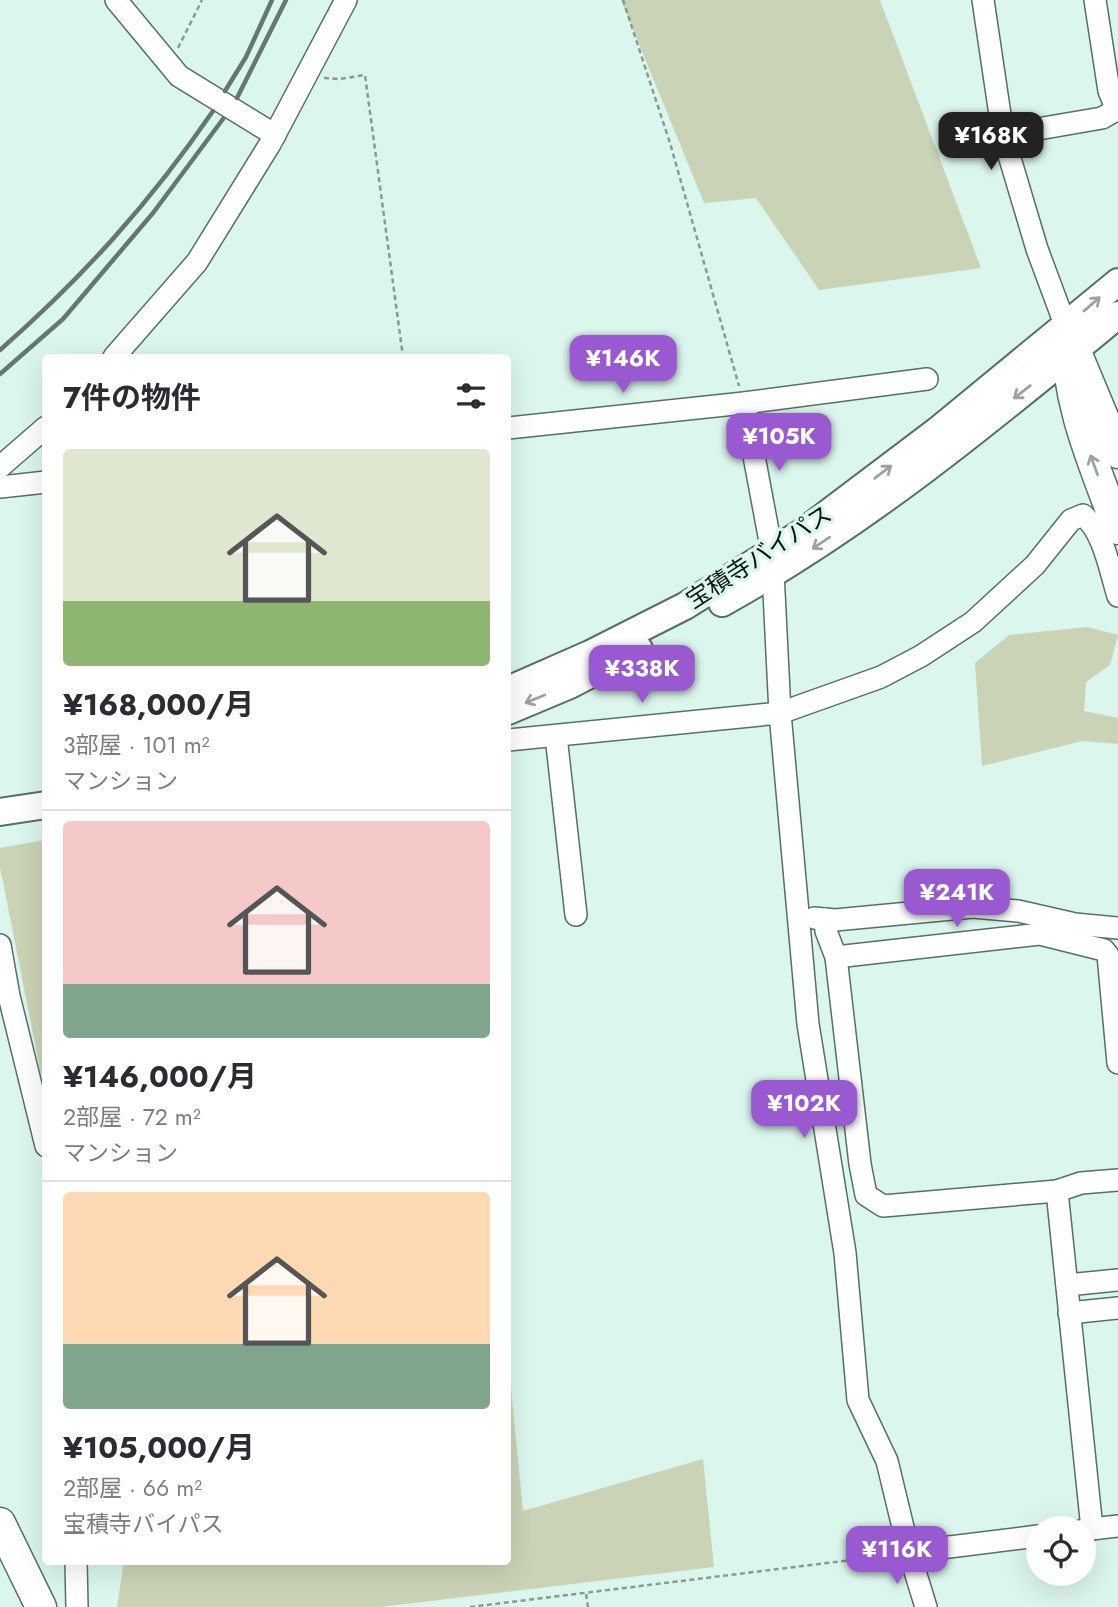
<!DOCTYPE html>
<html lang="ja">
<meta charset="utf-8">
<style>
body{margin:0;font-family:Jost,"Noto Sans JP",sans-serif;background:#f2f2f3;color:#2b2b33;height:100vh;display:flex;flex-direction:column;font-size:26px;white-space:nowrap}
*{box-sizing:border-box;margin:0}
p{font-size:23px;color:#7c7c81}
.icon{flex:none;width:38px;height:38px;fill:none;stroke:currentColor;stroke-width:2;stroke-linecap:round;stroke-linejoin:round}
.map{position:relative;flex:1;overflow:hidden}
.panel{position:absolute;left:42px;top:354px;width:469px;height:1211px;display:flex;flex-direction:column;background:#fff;border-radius:7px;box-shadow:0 7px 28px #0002}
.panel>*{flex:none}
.fabs{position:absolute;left:1026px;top:1516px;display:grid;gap:14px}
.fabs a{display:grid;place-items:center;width:70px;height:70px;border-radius:50%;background:#fff;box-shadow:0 7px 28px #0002;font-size:35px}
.price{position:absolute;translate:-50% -60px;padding:0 16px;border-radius:14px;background:#995ad1;color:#fff;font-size:23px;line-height:46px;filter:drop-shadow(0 2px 4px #0008)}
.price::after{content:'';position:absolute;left:50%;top:42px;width:21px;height:16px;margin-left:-10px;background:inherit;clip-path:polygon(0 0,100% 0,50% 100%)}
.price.selected{background:#222;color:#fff}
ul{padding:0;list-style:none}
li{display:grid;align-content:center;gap:14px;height:371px;padding:0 21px}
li+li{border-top:2px solid #e1e1e2}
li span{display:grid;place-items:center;height:217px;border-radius:7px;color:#555}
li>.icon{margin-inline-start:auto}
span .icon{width:126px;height:126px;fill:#fffc;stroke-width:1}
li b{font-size:30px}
h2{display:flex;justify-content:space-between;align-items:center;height:84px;padding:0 21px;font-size:30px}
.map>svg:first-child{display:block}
.green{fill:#cad3b6}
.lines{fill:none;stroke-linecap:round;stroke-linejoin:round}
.minor-casing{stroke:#566f68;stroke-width:24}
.major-casing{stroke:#566f68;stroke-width:30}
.highway-casing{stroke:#566f68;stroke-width:33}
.path{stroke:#869b94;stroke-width:2.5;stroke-dasharray:5 3.5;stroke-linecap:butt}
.minor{stroke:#fff;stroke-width:21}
.major{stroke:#fff;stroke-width:26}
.highway{stroke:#fff;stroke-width:30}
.rail{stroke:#667771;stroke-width:4.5}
.oneway{stroke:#9da1a0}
.labels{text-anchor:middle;stroke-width:7;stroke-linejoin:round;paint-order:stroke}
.street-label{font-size:24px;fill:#0a1411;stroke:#dbf6ed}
</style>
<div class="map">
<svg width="1118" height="1607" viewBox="0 0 1118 1607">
<rect width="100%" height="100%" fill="#dbf6ed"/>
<!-- green -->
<g class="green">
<polygon points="621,0 880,0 981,268 819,290 756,198 704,203"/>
<polygon points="1087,627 1118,635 1110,665 1086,682 1084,711 1118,718 1118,744 1082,741 982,766 975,663 1009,635"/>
<polygon points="45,840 46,1073 41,1074 0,867 0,848"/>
<polygon points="511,1388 523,1511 703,1459 714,1567 380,1607 117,1607 124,1561 508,1561 508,1389"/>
</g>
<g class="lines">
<!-- minor casing -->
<g class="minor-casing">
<g id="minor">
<polyline points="116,0 179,76 275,135"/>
<polyline points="983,0 1003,135 1037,249 1066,327"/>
<polyline points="1095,0 1109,91 1117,110"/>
<polyline points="1003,135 1102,118 1118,109"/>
<polyline points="114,357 197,262 270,144 346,0"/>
<polyline points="744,403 772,552 780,713 808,1024 845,1253 858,1400 887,1461 909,1552 926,1607"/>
<polyline points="508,428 744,403 927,379"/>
<polyline points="0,467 46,427"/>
<polyline points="0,487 46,482"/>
<polyline points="556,736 576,915"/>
<path d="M508,740L780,713L881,677L921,656L973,622L1035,565L1071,520L1083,515C1104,532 1110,571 1118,596"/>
<polyline points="814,918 835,920 973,907 1018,911 1075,924 1118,928"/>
<polyline points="825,919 826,931 836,957 860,1164 866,1195 883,1206 1057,1191 1081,1183 1118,1180"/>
<polyline points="0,945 9,996 46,1146"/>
<polyline points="836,957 1040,934 1104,950 1108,955 1118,1063"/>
<polyline points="1057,1191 1092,1529"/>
<polyline points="1067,1285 1118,1280"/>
<polyline points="1069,1313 1118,1308"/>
<polyline points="1083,1530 1118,1526"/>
<polyline points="909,1552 1038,1536"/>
<polyline points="76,1561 77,1607"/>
</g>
</g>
<!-- major casing -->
<g class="major-casing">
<g id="major">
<path d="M722,603C865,524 992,419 1118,315"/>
<polyline points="508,690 590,654 685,606 803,532 938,430 1118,282"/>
<polyline points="508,711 570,685 639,649"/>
<polyline points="0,812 46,805"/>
</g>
</g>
<!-- highway casing -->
<g class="highway-casing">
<g id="highway">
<path d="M1066,327C1066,402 1092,460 1118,529"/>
<polyline points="1078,357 1118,453"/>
<polyline points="0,1523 41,1607"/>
</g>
</g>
<!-- path -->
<g class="path">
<polyline points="623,0 670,143 739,386"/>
<polyline points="178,48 202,0"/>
<polyline points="324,78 339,79 365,75 403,357"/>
<polyline points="586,1594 588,1607"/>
<polyline points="470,1607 892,1555"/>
</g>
<!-- minor -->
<use href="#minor" class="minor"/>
<!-- major -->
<use href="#major" class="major"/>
<!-- highway -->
<use href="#highway" class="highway"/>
<!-- rail -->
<g class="rail">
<polyline points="225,91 246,57 272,0"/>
<polyline points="237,98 286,0"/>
<path d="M0,350C83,277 150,203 213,111"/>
<polyline points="0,374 63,319 153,213 223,119"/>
</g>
</g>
<!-- one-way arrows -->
<defs><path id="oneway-shaft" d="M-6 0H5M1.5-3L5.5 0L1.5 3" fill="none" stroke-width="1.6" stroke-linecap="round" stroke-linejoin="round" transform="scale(1.75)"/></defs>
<g class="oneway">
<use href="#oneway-shaft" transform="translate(1092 304) rotate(-41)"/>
<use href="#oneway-shaft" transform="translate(1022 392) rotate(142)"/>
<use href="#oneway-shaft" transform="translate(1094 465) rotate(-110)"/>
<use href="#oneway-shaft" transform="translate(883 472) rotate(-37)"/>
<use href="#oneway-shaft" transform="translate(821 543) rotate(146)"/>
<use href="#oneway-shaft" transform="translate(535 699) rotate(158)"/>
</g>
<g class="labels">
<!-- street labels -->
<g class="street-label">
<text transform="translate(759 557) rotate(-33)" y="8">宝積寺バイパス</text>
</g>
</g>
</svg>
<div class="fabs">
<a><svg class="icon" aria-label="locate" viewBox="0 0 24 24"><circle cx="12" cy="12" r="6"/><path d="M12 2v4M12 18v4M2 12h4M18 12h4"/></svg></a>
</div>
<b class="price selected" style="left:991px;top:172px">¥168K</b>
<b class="price" style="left:623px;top:395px">¥146K</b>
<b class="price" style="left:779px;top:473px">¥105K</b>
<b class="price" style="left:642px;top:705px">¥338K</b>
<b class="price" style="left:957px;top:929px">¥241K</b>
<b class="price" style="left:804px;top:1140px">¥102K</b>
<b class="price" style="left:897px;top:1586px">¥116K</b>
<section class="panel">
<h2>7件の物件<svg class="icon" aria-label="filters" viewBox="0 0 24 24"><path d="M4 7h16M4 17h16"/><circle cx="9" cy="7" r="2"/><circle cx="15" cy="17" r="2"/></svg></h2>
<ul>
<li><span style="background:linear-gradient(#dfe7d0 70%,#8fb573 0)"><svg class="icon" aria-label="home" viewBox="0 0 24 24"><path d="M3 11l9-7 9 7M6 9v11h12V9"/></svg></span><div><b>¥168,000/月</b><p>3部屋 · 101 m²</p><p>マンション</p></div></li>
<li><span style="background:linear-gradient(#f6c9c9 75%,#7fa58c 0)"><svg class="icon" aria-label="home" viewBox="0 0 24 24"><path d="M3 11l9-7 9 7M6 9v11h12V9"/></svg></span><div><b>¥146,000/月</b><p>2部屋 · 72 m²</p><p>マンション</p></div></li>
<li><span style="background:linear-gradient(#ffd9b3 70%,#7fa58c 0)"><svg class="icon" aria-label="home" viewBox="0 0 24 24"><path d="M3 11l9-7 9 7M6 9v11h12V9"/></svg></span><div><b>¥105,000/月</b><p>2部屋 · 66 m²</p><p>宝積寺バイパス</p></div></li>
</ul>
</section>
</div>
